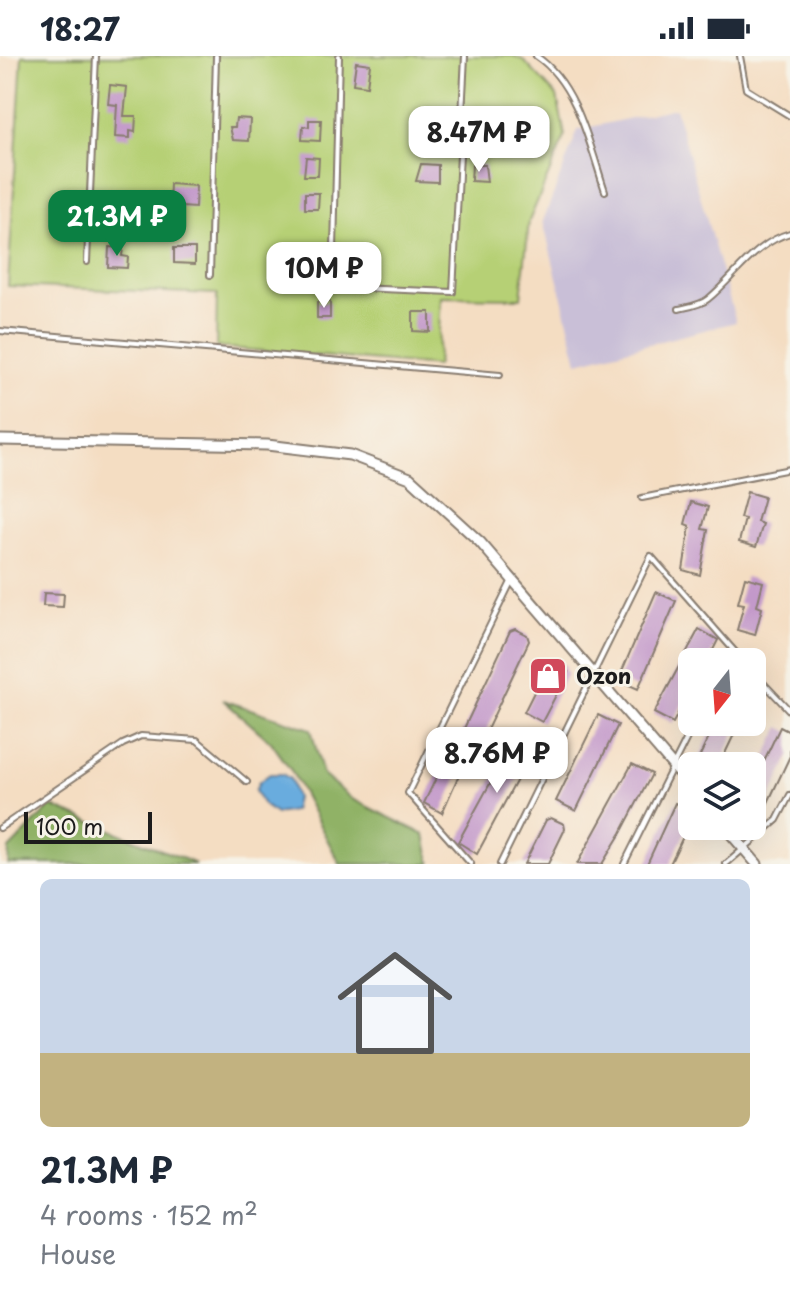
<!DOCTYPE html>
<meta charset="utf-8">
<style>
body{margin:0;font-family:"Playpen Sans",sans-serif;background:#f6f6f7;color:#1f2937;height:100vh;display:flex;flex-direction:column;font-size:30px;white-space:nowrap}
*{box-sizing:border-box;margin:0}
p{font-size:26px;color:#747a83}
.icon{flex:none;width:44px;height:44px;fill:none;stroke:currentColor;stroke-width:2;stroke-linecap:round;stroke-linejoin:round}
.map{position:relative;height:808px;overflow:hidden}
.drawer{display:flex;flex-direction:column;background:#fff;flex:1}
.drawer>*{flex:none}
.needle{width:52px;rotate:197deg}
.buttons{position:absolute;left:678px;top:592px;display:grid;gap:16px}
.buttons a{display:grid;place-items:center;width:88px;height:88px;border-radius:12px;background:#fff;box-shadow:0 8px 32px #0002;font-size:40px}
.scale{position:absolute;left:24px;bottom:20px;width:128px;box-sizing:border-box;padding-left:8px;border:4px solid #1c1c1c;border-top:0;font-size:22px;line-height:28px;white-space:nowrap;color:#1c1c1c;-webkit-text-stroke:6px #f7f3e8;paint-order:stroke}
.price{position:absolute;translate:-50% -68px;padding:0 18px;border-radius:16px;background:#fff;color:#222;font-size:26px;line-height:52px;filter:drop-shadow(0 2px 4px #0008)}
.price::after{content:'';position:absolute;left:50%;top:48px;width:24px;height:18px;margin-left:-12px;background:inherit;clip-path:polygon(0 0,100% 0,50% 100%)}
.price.on{background:#0b8043;color:#fff}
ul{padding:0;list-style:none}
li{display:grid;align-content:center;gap:16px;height:424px;padding:0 40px}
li+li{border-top:2px solid #e0e1e3}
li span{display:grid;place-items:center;height:248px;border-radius:12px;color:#555}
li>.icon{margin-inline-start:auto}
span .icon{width:144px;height:144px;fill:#fffc;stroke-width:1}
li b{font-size:34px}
.status{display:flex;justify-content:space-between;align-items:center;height:56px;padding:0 40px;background:#fff;direction:ltr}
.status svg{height:22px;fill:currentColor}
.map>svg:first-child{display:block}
.industrial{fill:#c9bfd7}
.green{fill:#b6d075;stroke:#697648;stroke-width:2}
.forest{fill:#90b266;stroke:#566741;stroke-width:2}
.water{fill:#69acde;stroke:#42647d;stroke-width:2}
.building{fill:#c399ca}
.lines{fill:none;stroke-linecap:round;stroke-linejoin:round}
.lane-casing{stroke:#887c6f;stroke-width:8}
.street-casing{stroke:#887c6f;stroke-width:13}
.lane{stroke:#fff;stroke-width:4}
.street{stroke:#fff;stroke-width:9}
.labels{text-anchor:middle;stroke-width:6;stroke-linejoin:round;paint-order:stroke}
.poi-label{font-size:22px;font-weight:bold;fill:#1c1c1c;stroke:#f7f3e8;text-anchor:start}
</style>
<div class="status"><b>18:27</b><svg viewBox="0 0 49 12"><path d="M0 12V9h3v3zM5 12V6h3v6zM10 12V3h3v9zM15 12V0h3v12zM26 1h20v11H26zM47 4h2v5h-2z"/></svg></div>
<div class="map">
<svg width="790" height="808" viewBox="0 0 790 808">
<rect width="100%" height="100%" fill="#f7f3e8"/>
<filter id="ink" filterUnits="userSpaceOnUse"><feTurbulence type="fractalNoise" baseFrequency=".0125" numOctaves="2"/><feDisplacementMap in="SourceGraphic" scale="16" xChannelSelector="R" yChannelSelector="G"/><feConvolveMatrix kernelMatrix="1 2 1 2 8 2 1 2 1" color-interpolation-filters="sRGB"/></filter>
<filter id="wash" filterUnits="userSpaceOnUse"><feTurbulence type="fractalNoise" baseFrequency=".006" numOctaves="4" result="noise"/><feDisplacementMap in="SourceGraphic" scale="32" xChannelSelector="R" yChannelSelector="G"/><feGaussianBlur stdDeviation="1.8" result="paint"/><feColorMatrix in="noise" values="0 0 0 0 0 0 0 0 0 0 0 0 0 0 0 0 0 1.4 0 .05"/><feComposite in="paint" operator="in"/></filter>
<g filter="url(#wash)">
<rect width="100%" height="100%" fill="#f4ddc2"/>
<!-- industrial -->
<polygon class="industrial" points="675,52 736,266 578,306 543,165 578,74"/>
<!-- green -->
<polygon class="green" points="22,0 514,0 523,4 557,40 565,80 529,165 521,242 441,241 437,310 216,291 217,238 8,230"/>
<!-- forest -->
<g class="forest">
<polygon points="223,644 311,673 323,719 352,743 425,779 431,808 340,808 292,716 271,686"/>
<polygon points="51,750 189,805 195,808 8,808 9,793"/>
</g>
<!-- water -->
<polygon class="water" points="270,718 282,718 290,723 296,742 293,755 276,758 263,749 255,735 259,726"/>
<g id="blocks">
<!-- building -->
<g class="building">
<polygon points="356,6 370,8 367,30 353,28"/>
<polygon points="110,29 127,31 124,60 136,60 135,76 130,75 130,82 115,81 117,49 108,48"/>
<polygon points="480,52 495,52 495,67 477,67"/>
<polygon points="236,62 250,63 249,85 233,84 230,71 235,71"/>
<polygon points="309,64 321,64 320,85 302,84 303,70 309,71"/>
<polygon points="423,78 443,80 442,96 421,94"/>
<polygon points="306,101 319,102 318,120 304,120"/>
<polygon points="421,108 438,109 438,126 416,125"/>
<polygon points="472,109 485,109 487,126 471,125"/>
<polygon points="170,128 196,130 195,152 169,150"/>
<polygon points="305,137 319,137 318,153 305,153"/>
<polygon points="109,191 123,192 122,200 128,201 127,212 108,211"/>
<polygon points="174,192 195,192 195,208 174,207"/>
<rect x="317" y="246" width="13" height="16"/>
<polygon points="413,256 430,256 430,276 413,275"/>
<polygon points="747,436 764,441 757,466 763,468 756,491 739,486 745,463 740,462"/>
<polygon points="691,446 708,451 702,473 708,474 700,519 683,514 690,470 685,468"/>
<polygon points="745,521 763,526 757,550 762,552 755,579 737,574 744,548 738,547"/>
<polygon points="656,536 676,545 638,633 618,624"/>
<polygon points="44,537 64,538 63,551 43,550"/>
<polygon points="515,573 527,579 529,585 476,697 470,694 442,757 424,747 447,699 451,700 510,575"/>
<polygon points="699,573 718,584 707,606 692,606 692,630 673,667 654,657"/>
<polygon points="555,604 566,610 564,614 568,616 542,666 524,656 549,606 553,608"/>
<polygon points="598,659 618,669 576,755 556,745"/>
<polygon points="716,666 740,666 719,710 695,710"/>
<polygon points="780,671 790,676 790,700 757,770 752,768 752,730"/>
<polygon points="520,681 533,687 534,692 477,798 458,786 515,682"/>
<polygon points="632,708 652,718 621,777 602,808 577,808"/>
<polygon points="675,747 692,754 692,762 670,808 647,808"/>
<polygon points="551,762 564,768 565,773 548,808 524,808 546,764"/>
</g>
</g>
</g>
<g filter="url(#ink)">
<use href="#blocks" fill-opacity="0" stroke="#887c6f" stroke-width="2"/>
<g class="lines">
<!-- lane casing -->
<g class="lane-casing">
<g id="lane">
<polyline points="339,0 333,231 453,236 465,0"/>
<path d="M536,0C577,27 590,90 605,135"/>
<polyline points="740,0 746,33 790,60"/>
<polyline points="87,206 96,0"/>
<polyline points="210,219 216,0"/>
<path d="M679,253C688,251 701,249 708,243C735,221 755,187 790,177"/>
<polyline points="0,275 500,319"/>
<polyline points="642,442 790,413"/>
<polyline points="725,606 732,593"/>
<polyline points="752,615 790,655"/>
<polyline points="0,772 123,688 141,680 197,684 247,726"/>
<polyline points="471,808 408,737 511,526"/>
<polyline points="500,808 651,500 744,606"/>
<polyline points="624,808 695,666"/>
<polyline points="726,808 777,764 790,739"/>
</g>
</g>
<!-- street casing -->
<g class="street-casing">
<g id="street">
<polyline points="0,384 267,389 350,399 410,422 480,486 692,732"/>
<polyline points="724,770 757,808"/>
</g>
</g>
<!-- lane -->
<use href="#lane" class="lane"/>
<!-- street -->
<use href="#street" class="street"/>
</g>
</g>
<!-- icons -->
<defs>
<g id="shop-square" transform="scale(2)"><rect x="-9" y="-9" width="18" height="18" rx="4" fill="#d1495b" stroke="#f7f3e8"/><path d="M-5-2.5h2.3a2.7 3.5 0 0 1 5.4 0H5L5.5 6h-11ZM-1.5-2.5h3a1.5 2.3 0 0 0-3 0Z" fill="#fff"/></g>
</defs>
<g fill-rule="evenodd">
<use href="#shop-square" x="548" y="620"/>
</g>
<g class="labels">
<!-- poi labels -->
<g class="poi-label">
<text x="576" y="628">Ozon</text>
</g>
</g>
</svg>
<div class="buttons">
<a><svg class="needle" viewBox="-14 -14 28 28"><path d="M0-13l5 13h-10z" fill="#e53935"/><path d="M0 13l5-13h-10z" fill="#747a83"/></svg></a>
<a><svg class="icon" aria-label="layers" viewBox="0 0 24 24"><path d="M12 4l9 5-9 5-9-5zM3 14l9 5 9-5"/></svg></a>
</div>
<div class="scale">100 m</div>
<b class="price" style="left:479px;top:118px">8.47M ₽</b>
<b class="price on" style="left:117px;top:202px">21.3M ₽</b>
<b class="price" style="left:324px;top:254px">10M ₽</b>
<b class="price" style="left:497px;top:739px">8.76M ₽</b>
</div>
<section class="drawer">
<ul>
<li><span style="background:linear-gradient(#c9d6e8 70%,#c2b280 0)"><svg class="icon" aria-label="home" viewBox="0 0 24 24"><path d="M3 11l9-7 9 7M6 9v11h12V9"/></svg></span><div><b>21.3M ₽</b><p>4 rooms · 152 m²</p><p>House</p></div></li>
</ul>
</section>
